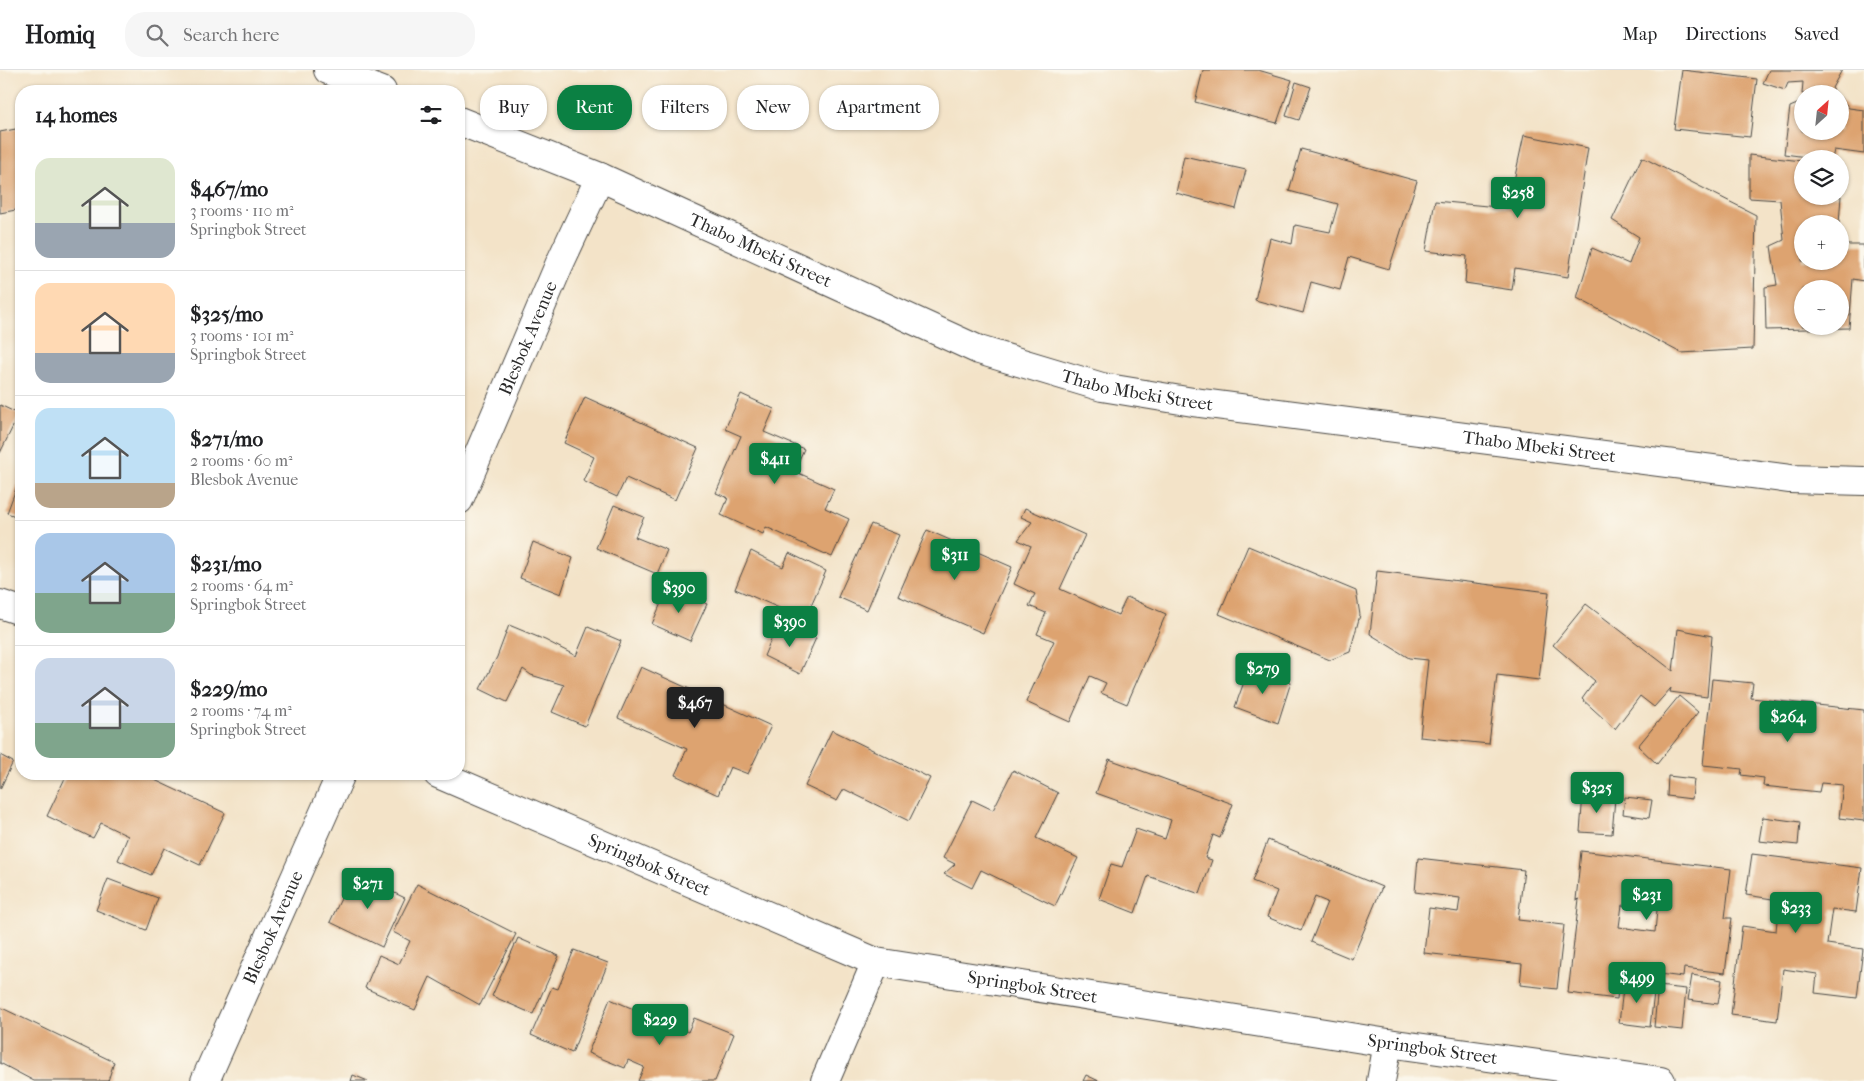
<!DOCTYPE html>
<meta charset="utf-8">
<style>
body{margin:0;font-family:"IM FELL French Canon",serif;background:#f6f6f6;color:#202124;height:100vh;display:flex;flex-direction:column;font-size:19px;white-space:nowrap}
*{box-sizing:border-box;margin:0}
p{font-size:16px;color:#757577}
.icon{flex:none;width:28px;height:28px;fill:none;stroke:currentColor;stroke-width:2;stroke-linecap:round;stroke-linejoin:round}
.map{position:relative;flex:1;overflow:hidden}
.drawer{position:absolute;left:15px;top:15px;width:450px;height:695px;display:flex;flex-direction:column;background:#fff;border-radius:20px;box-shadow:0 1px 4px #0004}
.drawer>*{flex:none}
.banner{position:absolute;left:480px;top:15px;width:475px;height:45px;display:flex;gap:10px}
.needle{width:32px;rotate:27deg}
.tools{position:absolute;left:1794px;top:15px;display:grid;gap:10px}
.tools a{display:grid;place-items:center;width:55px;height:55px;border-radius:50%;background:#fff;box-shadow:0 1px 4px #0004;font-size:25px}
.price{position:absolute;translate:-50% -42px;padding:0 11px;border-radius:5px;background:#0b8043;color:#fff;font-size:16px;line-height:32px;filter:drop-shadow(0 1px 2px #0008)}
.price::after{content:'';position:absolute;left:50%;top:30px;width:15px;height:11px;margin-left:-8px;background:inherit;clip-path:polygon(0 0,100% 0,50% 100%)}
.price.selected{background:#222;color:#fff}
ul{padding:0;list-style:none}
li{display:flex;align-items:center;gap:15px;height:125px;padding:0 20px}
li+li{border-top:1px solid #e0e0e0}
li span{display:grid;place-items:center;flex:none;width:140px;height:100px;border-radius:15px;color:#555}
li>.icon{margin-inline-start:auto}
span .icon{width:60px;height:60px;fill:#fffc;stroke-width:1}
li b{font-size:21px}
h2{display:flex;justify-content:space-between;align-items:center;height:60px;padding:0 20px;font-size:21px}
.tag{padding:0 18px;border-radius:20px;background:#fff;box-shadow:0 1px 4px #0004;font-size:18px;line-height:45px}
.tag.selected{background:#0b8043;color:#fff}
header{display:flex;align-items:center;gap:30px;box-sizing:border-box;height:70px;padding:0 25px;background:#fff;border-bottom:1px solid #e0e0e0}
header strong{font-size:24px}
nav{display:flex;gap:28px;margin-inline-start:auto;font-size:18px}
.search{width:350px;height:45px;background:#f6f6f6;display:flex;align-items:center;gap:12px;box-sizing:border-box;padding:0 18px;border-radius:20px;color:#757577;font-size:19px}
.map>svg:first-child{display:block}
.building{fill:#dda370;fill-rule:evenodd}
.lines{fill:none;stroke-linecap:round;stroke-linejoin:round}
.street-casing{stroke:#494743;stroke-width:30}
.primary-casing{stroke:#494743;stroke-width:30}
.street{stroke:#fff;stroke-width:28}
.primary{stroke:#fff;stroke-width:28}
.labels{text-anchor:middle;stroke-width:4;stroke-linejoin:round;paint-order:stroke}
.street-label{font-size:18px;fill:#2b2b2b;stroke:#fbf7ec}
</style>
<header>
<strong>Homiq</strong>
<div class="search"><svg class="icon" aria-label="search" viewBox="0 0 24 24"><circle cx="10" cy="10" r="6"/><path d="M15 15l6 6"/></svg>Search here</div>
<nav><a>Map</a><a>Directions</a><a>Saved</a></nav>
</header>
<div class="map">
<svg width="1864" height="1011" viewBox="0 0 1864 1011">
<rect width="100%" height="100%" fill="#fbf7ec"/>
<filter id="ink" filterUnits="userSpaceOnUse"><feTurbulence type="fractalNoise" baseFrequency=".02" numOctaves="2"/><feDisplacementMap in="SourceGraphic" scale="10" xChannelSelector="R" yChannelSelector="G"/><feConvolveMatrix kernelMatrix="1 2 1 2 8 2 1 2 1" color-interpolation-filters="sRGB"/></filter>
<filter id="wash" filterUnits="userSpaceOnUse"><feTurbulence type="fractalNoise" baseFrequency=".0096" numOctaves="4" result="noise"/><feDisplacementMap in="SourceGraphic" scale="20" xChannelSelector="R" yChannelSelector="G"/><feGaussianBlur stdDeviation="1.12" result="paint"/><feColorMatrix in="noise" values="0 0 0 0 0 0 0 0 0 0 0 0 0 0 0 0 0 1.4 0 .05"/><feComposite in="paint" operator="in"/></filter>
<g filter="url(#wash)">
<rect width="100%" height="100%" fill="#f3e3c8"/>
<g id="blocks">
<!-- building -->
<g class="building">
<polygon points="1203,0 1258,0 1292,10 1277,53 1195,32"/>
<polygon points="1682,0 1757,9 1750,67 1674,59"/>
<polygon points="1769,0 1842,0 1832,18 1837,24 1802,24 1803,12 1788,13 1785,20 1763,13"/>
<polygon points="1296,12 1311,17 1299,50 1286,46"/>
<polygon points="1840,27 1849,38 1864,40 1864,84 1834,80 1832,89 1822,89 1784,84 1790,37 1802,32 1802,61 1840,61"/>
<polygon points="21,58 21,139 0,143 0,62"/>
<polygon points="1524,65 1588,78 1568,207 1515,198 1512,220 1465,213 1467,186 1426,181 1435,131 1508,138"/>
<polygon points="1301,79 1417,111 1389,199 1349,187 1340,220 1311,212 1303,243 1255,230 1270,168 1292,174 1295,155 1330,162 1338,134 1289,121"/>
<path d="M1749,85L1802,91V126H1841L1839,154H1802V191H1840V175H1864V211L1853,209L1849,258L1766,260L1765,217L1777,215L1771,176L1784,170L1780,130L1749,128ZM1802,219H1840V256H1802Z"/>
<polygon points="1184,86 1246,100 1236,139 1176,123"/>
<polygon points="1642,87 1756,145 1753,279 1681,283 1577,228 1592,178 1629,194 1639,167 1612,150"/>
<polygon points="1840,95 1843,95 1842,115 1840,115"/>
<polygon points="741,324 774,339 764,362 804,379 794,401 834,419 825,438 849,449 832,487 766,457 763,464 721,445 728,428 716,423 741,366 725,359"/>
<polygon points="585,327 698,378 675,430 626,408 617,427 583,411 594,387 564,373"/>
<polygon points="0,335 19,344 0,383"/>
<polygon points="21,405 21,448 7,443"/>
<polygon points="614,435 644,447 635,467 667,480 657,504 596,478"/>
<polygon points="1025,438 1085,465 1060,519 1118,545 1127,527 1166,544 1127,634 1101,623 1106,613 1090,606 1070,652 1026,632 1054,571 1037,564 1046,543 1029,536 1035,524 1014,514 1031,476 1018,470 1032,452 1021,447"/>
<polygon points="871,454 899,465 867,540 838,527"/>
<polygon points="927,460 1012,497 983,563 898,526"/>
<polygon points="533,472 573,488 561,524 520,508"/>
<polygon points="1248,476 1356,521 1360,545 1350,582 1330,590 1219,544"/>
<polygon points="751,481 783,497 789,483 826,501 805,549 735,519"/>
<polygon points="1377,501 1549,522 1539,610 1497,605 1489,674 1420,667 1428,590 1409,588 1370,564"/>
<polygon points="668,517 707,534 690,571 652,554"/>
<polygon points="1586,534 1673,601 1678,559 1712,566 1707,627 1670,622 1671,618 1654,637 1640,626 1615,659 1582,629 1595,611 1553,575"/>
<polygon points="778,553 816,568 800,604 764,586"/>
<polygon points="509,555 545,570 576,586 588,557 621,571 585,656 552,642 564,615 531,605 523,599 507,632 480,619 497,587"/>
<polygon points="641,597 771,656 748,704 730,697 718,725 675,705 687,679 618,648"/>
<polygon points="1249,598 1291,612 1278,653 1235,637"/>
<polygon points="1712,609 1753,613 1751,628 1864,640 1864,751 1839,748 1843,715 1821,713 1819,722 1763,716 1764,708 1741,705 1742,699 1703,695"/>
<polygon points="1679,626 1698,642 1657,694 1638,676"/>
<polygon points="832,660 930,708 909,751 844,719 837,731 805,716"/>
<polygon points="0,685 13,692 0,719"/>
<polygon points="1109,689 1233,734 1220,768 1213,765 1205,788 1212,790 1200,824 1148,806 1135,843 1099,829 1111,794 1122,797 1136,759 1165,769 1171,750 1096,723"/>
<polygon points="1013,700 1058,723 1036,768 1078,788 1055,836 981,800 972,818 944,804 955,794 943,788 972,730 993,740"/>
<polygon points="67,704 142,704 225,743 200,795 164,778 151,805 118,790 128,766 101,753 93,768 47,746"/>
<polygon points="1668,706 1694,709 1692,729 1667,726"/>
<polygon points="1583,724 1615,728 1612,764 1580,762"/>
<polygon points="1625,727 1652,730 1649,748 1623,744"/>
<polygon points="1763,747 1800,752 1798,775 1759,771"/>
<polygon points="1268,770 1382,817 1352,889 1311,872 1327,832 1315,827 1301,861 1267,847 1277,821 1252,811"/>
<path d="M1581,781L1731,799L1725,848H1732L1725,903L1684,898L1683,907L1620,899L1617,929L1568,923L1579,829L1576,830ZM1622,835L1657,840L1655,862L1619,857Z"/>
<polygon points="1752,784 1862,798 1856,842 1832,839 1827,874 1863,879 1857,928 1815,923 1817,904 1783,899 1777,951 1731,945 1742,856 1776,861 1779,830 1746,825"/>
<polygon points="1418,788 1524,800 1518,850 1564,855 1557,919 1520,915 1522,894 1424,883 1429,838 1458,842 1460,828 1415,822"/>
<polygon points="353,803 405,828 382,877 330,852"/>
<polygon points="108,809 158,828 146,860 96,840"/>
<polygon points="417,814 516,864 480,935 430,907 415,940 365,918 379,885 399,894 410,871 393,862"/>
<polygon points="518,868 559,886 533,944 492,926"/>
<polygon points="574,880 608,893 572,983 531,965 552,917 558,919"/>
<polygon points="1692,905 1722,910 1718,934 1688,930"/>
<polygon points="1624,910 1655,914 1650,957 1619,953"/>
<polygon points="1658,916 1686,919 1682,960 1654,957"/>
<polygon points="610,929 688,962 694,948 734,964 715,1011 638,1011 644,997 628,990 625,998 588,983"/>
<polygon points="0,937 114,992 108,1011 34,1011 0,993"/>
<polygon points="353,1005 368,1011 351,1011"/>
<polygon points="1086,1005 1099,1011 1083,1011"/>
</g>
</g>
</g>
<g filter="url(#ink)">
<use href="#blocks" fill-opacity="0" stroke="#494743" stroke-width="1"/>
<g class="lines">
<!-- street casing -->
<g class="street-casing">
<g id="street">
<path id="s1" d="M459,430L559,195L600,107"/>
<polyline points="0,534 21,541"/>
<path id="s2" d="M438,704L876,892L1388,973L1661,1011"/>
<path id="s3" d="M205,1011L341,704"/>
<polyline points="825,1011 876,892"/>
<polyline points="1381,1011 1388,973"/>
</g>
</g>
<!-- primary casing -->
<g class="primary-casing">
<g id="primary">
<polyline points="328,0 382,21"/>
<path id="s4" d="M459,51L600,107L979,280L1102,317L1193,332L1790,409L1864,411"/>
</g>
</g>
<!-- street -->
<use href="#street" class="street"/>
<!-- primary -->
<use href="#primary" class="primary"/>
</g>
</g>
<g class="labels">
<!-- street labels -->
<g class="street-label">
<text dy="6" stroke="none"><textPath href="#s4" startOffset="328">Thabo Mbeki Street</textPath></text>
<text dy="6" stroke="none"><textPath href="#s1" startOffset="176">Blesbok Avenue</textPath></text>
<text dy="6" stroke="none"><textPath href="#s4" startOffset="732">Thabo Mbeki Street</textPath></text>
<text dy="6" stroke="none"><textPath href="#s4" startOffset="1138">Thabo Mbeki Street</textPath></text>
<text dy="6" stroke="none"><textPath href="#s2" startOffset="230">Springbok Street</textPath></text>
<text dy="6" stroke="none"><textPath href="#s3" startOffset="168">Blesbok Avenue</textPath></text>
<text dy="6" stroke="none"><textPath href="#s2" startOffset="635">Springbok Street</textPath></text>
<text dy="6" stroke="none"><textPath href="#s2" startOffset="1040">Springbok Street</textPath></text>
</g>
</g>
</svg>
<div class="tools">
<a><svg class="needle" viewBox="-14 -14 28 28"><path d="M0-13l5 13h-10z" fill="#e53935"/><path d="M0 13l5-13h-10z" fill="#757577"/></svg></a>
<a><svg class="icon" aria-label="layers" viewBox="0 0 24 24"><path d="M12 4l9 5-9 5-9-5zM3 14l9 5 9-5"/></svg></a>
<a>+</a>
<a>−</a>
</div>
<b class="price" style="left:1518px;top:149px">$258</b>
<b class="price" style="left:775px;top:415px">$411</b>
<b class="price" style="left:955px;top:511px">$311</b>
<b class="price" style="left:679px;top:544px">$390</b>
<b class="price" style="left:790px;top:578px">$390</b>
<b class="price" style="left:1263px;top:625px">$279</b>
<b class="price selected" style="left:695px;top:659px">$467</b>
<b class="price" style="left:1788px;top:673px">$264</b>
<b class="price" style="left:1597px;top:744px">$325</b>
<b class="price" style="left:368px;top:840px">$271</b>
<b class="price" style="left:1647px;top:851px">$231</b>
<b class="price" style="left:1796px;top:864px">$233</b>
<b class="price" style="left:1637px;top:934px">$499</b>
<b class="price" style="left:660px;top:976px">$229</b>
<div class="banner">
<a class="tag">Buy</a>
<a class="tag selected">Rent</a>
<a class="tag">Filters</a>
<a class="tag">New</a>
<a class="tag">Apartment</a>
</div>
<section class="drawer">
<h2>14 homes<svg class="icon" aria-label="filters" viewBox="0 0 24 24"><path d="M4 7h16M4 17h16"/><circle cx="9" cy="7" r="2"/><circle cx="15" cy="17" r="2"/></svg></h2>
<ul>
<li><span style="background:linear-gradient(#dfe7d0 65%,#9aa5b1 0)"><svg class="icon" aria-label="home" viewBox="0 0 24 24"><path d="M3 11l9-7 9 7M6 9v11h12V9"/></svg></span><div><b>$467/mo</b><p>3 rooms · 110 m²</p><p>Springbok Street</p></div></li>
<li><span style="background:linear-gradient(#ffd9b3 70%,#9aa5b1 0)"><svg class="icon" aria-label="home" viewBox="0 0 24 24"><path d="M3 11l9-7 9 7M6 9v11h12V9"/></svg></span><div><b>$325/mo</b><p>3 rooms · 101 m²</p><p>Springbok Street</p></div></li>
<li><span style="background:linear-gradient(#bfe0f5 75%,#b9a48a 0)"><svg class="icon" aria-label="home" viewBox="0 0 24 24"><path d="M3 11l9-7 9 7M6 9v11h12V9"/></svg></span><div><b>$271/mo</b><p>2 rooms · 60 m²</p><p>Blesbok Avenue</p></div></li>
<li><span style="background:linear-gradient(#a9c7e8 60%,#7fa58c 0)"><svg class="icon" aria-label="home" viewBox="0 0 24 24"><path d="M3 11l9-7 9 7M6 9v11h12V9"/></svg></span><div><b>$231/mo</b><p>2 rooms · 64 m²</p><p>Springbok Street</p></div></li>
<li><span style="background:linear-gradient(#c9d6e8 65%,#7fa58c 0)"><svg class="icon" aria-label="home" viewBox="0 0 24 24"><path d="M3 11l9-7 9 7M6 9v11h12V9"/></svg></span><div><b>$229/mo</b><p>2 rooms · 74 m²</p><p>Springbok Street</p></div></li>
</ul>
</section>
</div>
